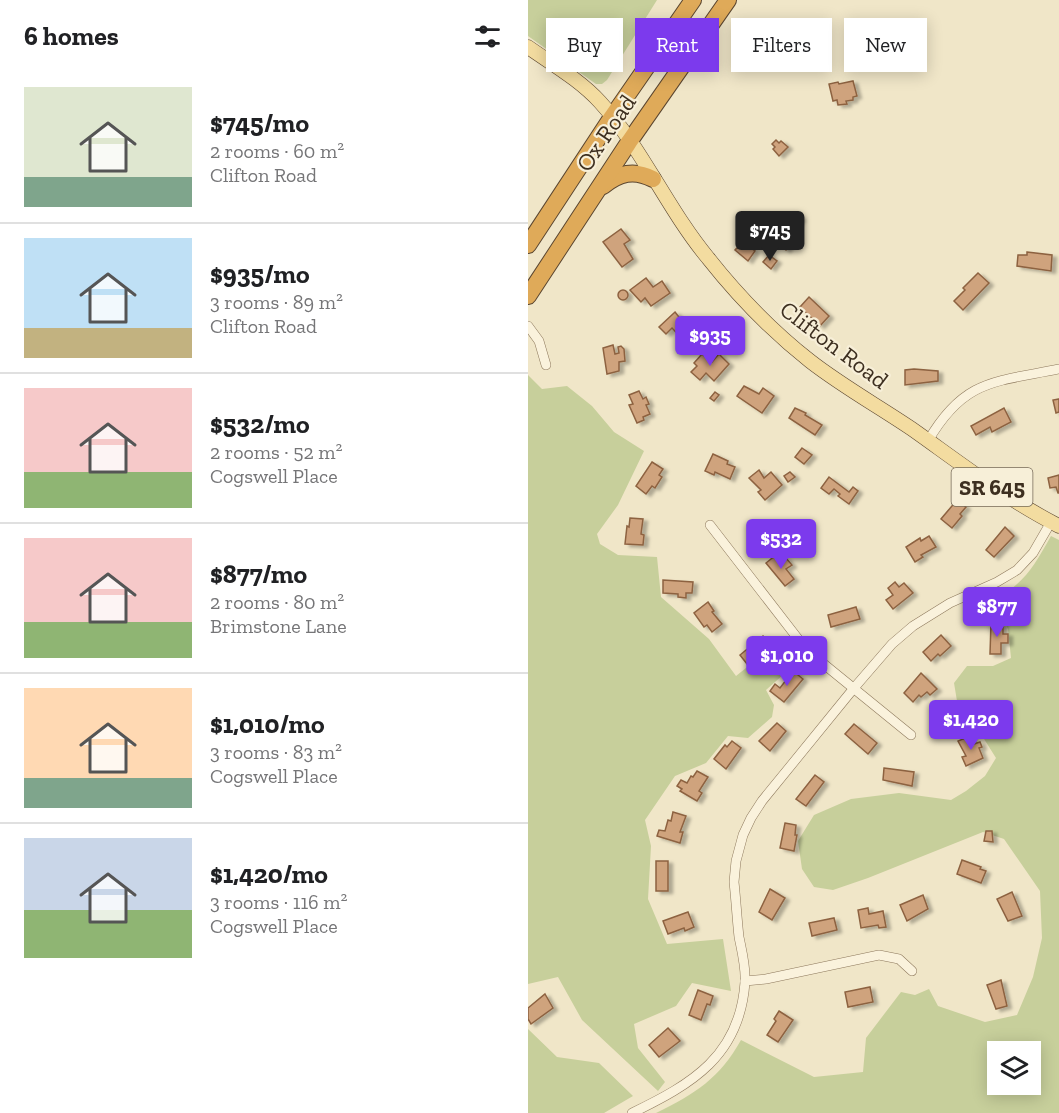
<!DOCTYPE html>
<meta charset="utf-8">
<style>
body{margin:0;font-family:"Zilla Slab",serif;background:#f6f6f6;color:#202124;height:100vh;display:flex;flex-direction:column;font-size:22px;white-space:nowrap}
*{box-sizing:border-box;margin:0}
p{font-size:20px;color:#757577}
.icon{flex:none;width:33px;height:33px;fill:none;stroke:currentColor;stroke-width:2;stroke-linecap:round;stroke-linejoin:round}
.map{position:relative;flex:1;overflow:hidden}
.sheet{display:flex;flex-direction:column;background:#fff;width:528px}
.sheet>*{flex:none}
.hud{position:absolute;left:18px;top:18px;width:423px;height:54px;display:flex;gap:12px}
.fabs{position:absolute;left:459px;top:1041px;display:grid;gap:12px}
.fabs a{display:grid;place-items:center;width:54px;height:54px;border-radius:0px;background:#fff;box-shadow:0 3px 15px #0003;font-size:30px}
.price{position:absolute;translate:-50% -51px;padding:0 14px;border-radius:6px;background:#7c3aed;color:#fff;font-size:20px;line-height:39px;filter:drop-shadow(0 2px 3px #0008)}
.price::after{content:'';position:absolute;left:50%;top:36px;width:18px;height:14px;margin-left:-9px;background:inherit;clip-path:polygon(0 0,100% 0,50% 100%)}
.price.selected{background:#222;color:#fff}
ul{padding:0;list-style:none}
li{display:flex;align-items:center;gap:18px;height:150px;padding:0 24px}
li+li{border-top:2px solid #e0e0e0}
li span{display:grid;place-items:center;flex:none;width:168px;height:120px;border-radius:0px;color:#555}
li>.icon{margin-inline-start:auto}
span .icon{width:72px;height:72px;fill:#fffc;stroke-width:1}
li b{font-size:26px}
h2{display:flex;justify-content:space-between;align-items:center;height:72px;padding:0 24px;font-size:26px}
.chip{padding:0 21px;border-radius:0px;background:#fff;box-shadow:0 3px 15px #0003;font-size:21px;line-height:54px}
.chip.selected{background:#7c3aed;color:#fff}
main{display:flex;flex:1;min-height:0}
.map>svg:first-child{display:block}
.green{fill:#c7cf9b;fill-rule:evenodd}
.building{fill:#cfa37d;stroke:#8d6241;stroke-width:1.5;filter:url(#shadow)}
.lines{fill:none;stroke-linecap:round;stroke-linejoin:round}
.street-casing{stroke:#8d785c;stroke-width:10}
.primary-casing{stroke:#5b4630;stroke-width:15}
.highway-casing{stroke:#5b4630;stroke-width:18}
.street{stroke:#faf2dc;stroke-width:9}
.primary{stroke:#f3dca0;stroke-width:14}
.highway{stroke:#dfaa59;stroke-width:16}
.labels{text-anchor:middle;stroke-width:4.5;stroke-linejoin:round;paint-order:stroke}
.shield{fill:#f7efd8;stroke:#756957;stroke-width:1.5}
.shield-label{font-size:22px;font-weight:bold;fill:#3d2f20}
.street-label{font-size:24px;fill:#3d2f20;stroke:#f7efd8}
</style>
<main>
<section class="sheet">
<h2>6 homes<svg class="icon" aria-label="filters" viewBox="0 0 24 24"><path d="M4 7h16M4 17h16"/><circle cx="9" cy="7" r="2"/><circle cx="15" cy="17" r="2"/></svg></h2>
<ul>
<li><span style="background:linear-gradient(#dfe7d0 75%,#7fa58c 0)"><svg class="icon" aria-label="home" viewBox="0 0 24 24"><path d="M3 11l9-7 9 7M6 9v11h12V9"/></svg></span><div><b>$745/mo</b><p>2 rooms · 60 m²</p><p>Clifton Road</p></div></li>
<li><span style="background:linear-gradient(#bfe0f5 75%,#c2b280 0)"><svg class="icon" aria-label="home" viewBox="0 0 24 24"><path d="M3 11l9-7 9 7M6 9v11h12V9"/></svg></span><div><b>$935/mo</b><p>3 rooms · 89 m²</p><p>Clifton Road</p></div></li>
<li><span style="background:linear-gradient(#f6c9c9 70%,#8fb573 0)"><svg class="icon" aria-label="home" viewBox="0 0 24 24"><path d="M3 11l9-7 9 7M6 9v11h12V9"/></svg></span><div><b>$532/mo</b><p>2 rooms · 52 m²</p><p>Cogswell Place</p></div></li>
<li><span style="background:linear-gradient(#f6c9c9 70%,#8fb573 0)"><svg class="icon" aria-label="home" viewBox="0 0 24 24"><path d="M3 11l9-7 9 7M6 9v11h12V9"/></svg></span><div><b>$877/mo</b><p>2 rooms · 80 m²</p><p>Brimstone Lane</p></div></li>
<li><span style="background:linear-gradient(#ffd9b3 75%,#7fa58c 0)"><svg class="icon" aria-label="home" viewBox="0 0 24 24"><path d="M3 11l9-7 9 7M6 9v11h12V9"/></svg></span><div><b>$1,010/mo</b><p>3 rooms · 83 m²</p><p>Cogswell Place</p></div></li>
<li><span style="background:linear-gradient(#c9d6e8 60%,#8fb573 0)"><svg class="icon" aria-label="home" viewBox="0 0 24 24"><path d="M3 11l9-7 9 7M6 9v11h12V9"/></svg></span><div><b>$1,420/mo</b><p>3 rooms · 116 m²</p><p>Cogswell Place</p></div></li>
</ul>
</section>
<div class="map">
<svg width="531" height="1113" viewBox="0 0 531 1113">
<defs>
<filter id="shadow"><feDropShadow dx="4.5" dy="2.5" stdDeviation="1.5" flood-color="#0004"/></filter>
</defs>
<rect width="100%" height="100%" fill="#f0e6c8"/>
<!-- green -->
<g class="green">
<polygon points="0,0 129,0 79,80 74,84 68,84 0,36"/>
<polygon points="0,375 14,389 39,386 64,406 86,432 116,451 90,505 69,534 72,544 90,555 129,557 133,597 181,639 208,676 258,636 274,658 238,690 246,705 244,717 220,738 200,736 178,763 147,776 117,820 123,846 120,899 139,944 195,939 203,991 164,983 148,1006 106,1024 110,1048 137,1082 130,1091 54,1020 30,977 0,984"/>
<path d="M523,536L531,540V1113H128C167,1094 192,1078 213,1040L286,1077L335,1072L338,1038L373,992L387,995L401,989L410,1006L457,1022L489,1015L505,977L514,938L512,891L476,839L455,832L340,878L305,890L286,887L274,869L270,841L286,815L323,799L371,793L423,800L438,791L457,776L468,758L446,723L429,701L426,683L439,666H465L483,658L480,629L466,600C497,583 506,566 523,536ZM470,1052H502V1084H470Z"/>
<polygon points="0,1029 29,1057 71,1063 105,1096 76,1113 0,1113"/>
</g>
<!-- building -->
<g class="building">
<polygon points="325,81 329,96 325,97 325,100 318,101 319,104 310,105 309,100 305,101 301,84 310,82 311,84"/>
<polygon points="248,140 251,143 253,141 260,147 251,156 245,149 247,147 244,144"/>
<polygon points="266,212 273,218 268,225 260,219"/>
<polygon points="93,229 102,240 96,244 105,259 94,267 75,242"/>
<polygon points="259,239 263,243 258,250 253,246"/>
<polygon points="215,242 227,251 220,261 207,250"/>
<polygon points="499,252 524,255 523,271 489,266 490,255 499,255"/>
<polygon points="241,255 249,261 243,269 235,262"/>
<polygon points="450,273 461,283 435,310 426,301 437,290 435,288"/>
<polygon points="118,278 125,287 134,281 142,293 123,306 117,298 113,302 102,290"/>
<circle cx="95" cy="295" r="5"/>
<polygon points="281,297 301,316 292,326 272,307"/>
<polygon points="147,312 158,326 159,324 165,330 163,331 168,336 159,344 144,328 138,334 131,327"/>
<polygon points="85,345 87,354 91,353 90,347 93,346 96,349 97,361 91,362 91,371 79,374 75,348"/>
<polygon points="174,354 184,362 191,354 201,364 186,381 178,373 172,380 163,372 169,366 166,363"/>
<polygon points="386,369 410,371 410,381 377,385 377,370"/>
<polygon points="216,386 231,394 235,388 246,396 234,413 209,396"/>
<polygon points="111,391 115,399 118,397 121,404 118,405 122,414 115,417 116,420 109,423 101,405 105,404 101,395"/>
<polygon points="187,392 191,395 186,401 182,398"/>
<polygon points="531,399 531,412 528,413 525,400"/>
<polygon points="267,408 278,413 277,415 294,425 287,435 261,418"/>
<polygon points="476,408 483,422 464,432 462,427 448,435 443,426"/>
<polygon points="274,448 284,455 276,464 267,457"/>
<polygon points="185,454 200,461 199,464 207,467 202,479 187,472 186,475 177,471"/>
<polygon points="124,462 135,469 131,475 134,477 127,488 124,486 118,494 108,486"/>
<polygon points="231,470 236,478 243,472 254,485 237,500 230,492 233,490 221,478"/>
<polygon points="262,472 267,477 260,482 256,476"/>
<polygon points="531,475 531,493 530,493 528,487 522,488 520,478"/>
<polygon points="301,477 321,492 325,487 330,491 321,504 310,496 312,494 306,489 301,494 293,488"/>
<polygon points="429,500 438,507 432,514 434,516 424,528 413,519"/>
<polygon points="102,518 115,519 113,534 116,535 115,545 97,544 99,526 101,527"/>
<polygon points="477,527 486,536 466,557 458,550"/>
<polygon points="401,536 408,547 393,555 395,557 387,562 378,547 392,538 393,541"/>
<polygon points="248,555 254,562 258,558 264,565 258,569 266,579 257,586 238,563"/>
<polygon points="135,580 165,582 164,593 158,593 158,598 150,597 150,594 135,593"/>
<polygon points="367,582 371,587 376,583 385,593 365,609 358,600 365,595 360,588"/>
<polygon points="180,602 186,611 184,612 194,624 184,632 179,625 176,627 166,613"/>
<polygon points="328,607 332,619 303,627 300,615"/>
<polygon points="463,623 475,623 475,634 480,634 480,643 473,643 473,654 462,654"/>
<polygon points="413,635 423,646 412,656 410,654 403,661 395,652"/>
<polygon points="235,636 243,645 219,664 212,655"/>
<polygon points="265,671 275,679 256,702 242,691 247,684 252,688"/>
<polygon points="393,673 409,689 402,695 399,692 393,697 391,695 385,702 376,693"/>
<polygon points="249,723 258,731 242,751 231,741"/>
<polygon points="326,724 349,743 340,754 317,734"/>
<polygon points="442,736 446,744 452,742 454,747 451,748 455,758 438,766 434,757 438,756 430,741"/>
<polygon points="204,741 213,748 198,769 186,759 197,745 199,747"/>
<polygon points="356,768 386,772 384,786 355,780"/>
<polygon points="169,771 180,777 171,791 174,793 169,801 152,791 154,789 149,786 153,780 159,783 163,776 165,777"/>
<polygon points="287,775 296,782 278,806 268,799"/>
<polygon points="145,812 158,816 152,832 155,832 152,843 129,836 131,830 137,831 140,820 143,821"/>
<polygon points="257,823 268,825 267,835 269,835 266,851 252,848"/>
<polygon points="458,831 464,831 465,842 456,841"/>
<polygon points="434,860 453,867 452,869 458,871 453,883 429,874"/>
<rect x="128" y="861" width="12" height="30"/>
<polygon points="242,889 257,898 244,920 231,912"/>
<polygon points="484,892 494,916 480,921 469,899"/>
<polygon points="395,895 400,909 379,921 372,905"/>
<polygon points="340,908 341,914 355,911 358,927 351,928 350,925 333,928 330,910"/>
<polygon points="160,912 166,927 157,931 156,928 140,934 135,921"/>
<polygon points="306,918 309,930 284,936 281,923"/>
<polygon points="473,980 479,1006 468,1009 459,985"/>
<polygon points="342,987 345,1002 320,1007 317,992"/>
<polygon points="170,990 185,996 182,1005 179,1004 173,1020 161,1015"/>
<polygon points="17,994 25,1008 3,1024 0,1019 0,1008"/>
<polygon points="251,1011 265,1020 250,1042 239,1035 248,1021 246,1019"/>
<polygon points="140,1028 152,1041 131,1057 121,1045"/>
</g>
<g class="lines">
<!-- street casing -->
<g class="street-casing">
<g id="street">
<polyline points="0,326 11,341 18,365"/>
<path d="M400,441C436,379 467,382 531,369"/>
<polyline points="182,525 274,644 292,661 383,735"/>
<polyline points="217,981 238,979 351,955 371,959 384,971"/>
<path d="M104,1113C164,1084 212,1056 217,982C218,967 214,952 211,937C209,919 208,900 206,882L208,861L215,835L223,818L234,801L326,688L364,644L385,626L422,603L469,582L489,570L505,553L523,522"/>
</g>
</g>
<!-- primary casing -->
<g class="primary-casing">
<path id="primary" d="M0,47C24,64 52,80 72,102C114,148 140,210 180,258C210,296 244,331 282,361C314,386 350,406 384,429C432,463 478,499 531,526"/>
</g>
<!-- highway casing -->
<g class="highway-casing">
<g id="highway">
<path d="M75,186C91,173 106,169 125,179"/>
<polyline points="0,245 84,117 165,0"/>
<polyline points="0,296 101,142 200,0"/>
</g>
</g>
<!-- street -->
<use href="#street" class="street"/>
<!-- primary -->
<use href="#primary" class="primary"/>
<!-- highway -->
<use href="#highway" class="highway"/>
</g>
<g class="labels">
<!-- shield labels -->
<rect class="shield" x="423.5" y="468" width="81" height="38" rx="4.5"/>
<g class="shield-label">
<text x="464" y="495">SR 645</text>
</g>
<!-- street labels -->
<g class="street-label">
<text transform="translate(78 133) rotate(-56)" y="8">Ox Road</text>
<text transform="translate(306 345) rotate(37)" y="8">Clifton Road</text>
</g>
</g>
</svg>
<div class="fabs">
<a><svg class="icon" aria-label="layers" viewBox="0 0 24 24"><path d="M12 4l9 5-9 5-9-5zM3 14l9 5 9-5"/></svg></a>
</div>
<b class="price selected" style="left:242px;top:262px">$745</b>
<b class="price" style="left:182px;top:367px">$935</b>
<b class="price" style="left:253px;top:570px">$532</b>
<b class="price" style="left:469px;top:638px">$877</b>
<b class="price" style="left:259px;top:687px">$1,010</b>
<b class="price" style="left:443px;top:751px">$1,420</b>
<div class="hud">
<a class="chip">Buy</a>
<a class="chip selected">Rent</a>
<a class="chip">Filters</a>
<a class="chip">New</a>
</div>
</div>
</main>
